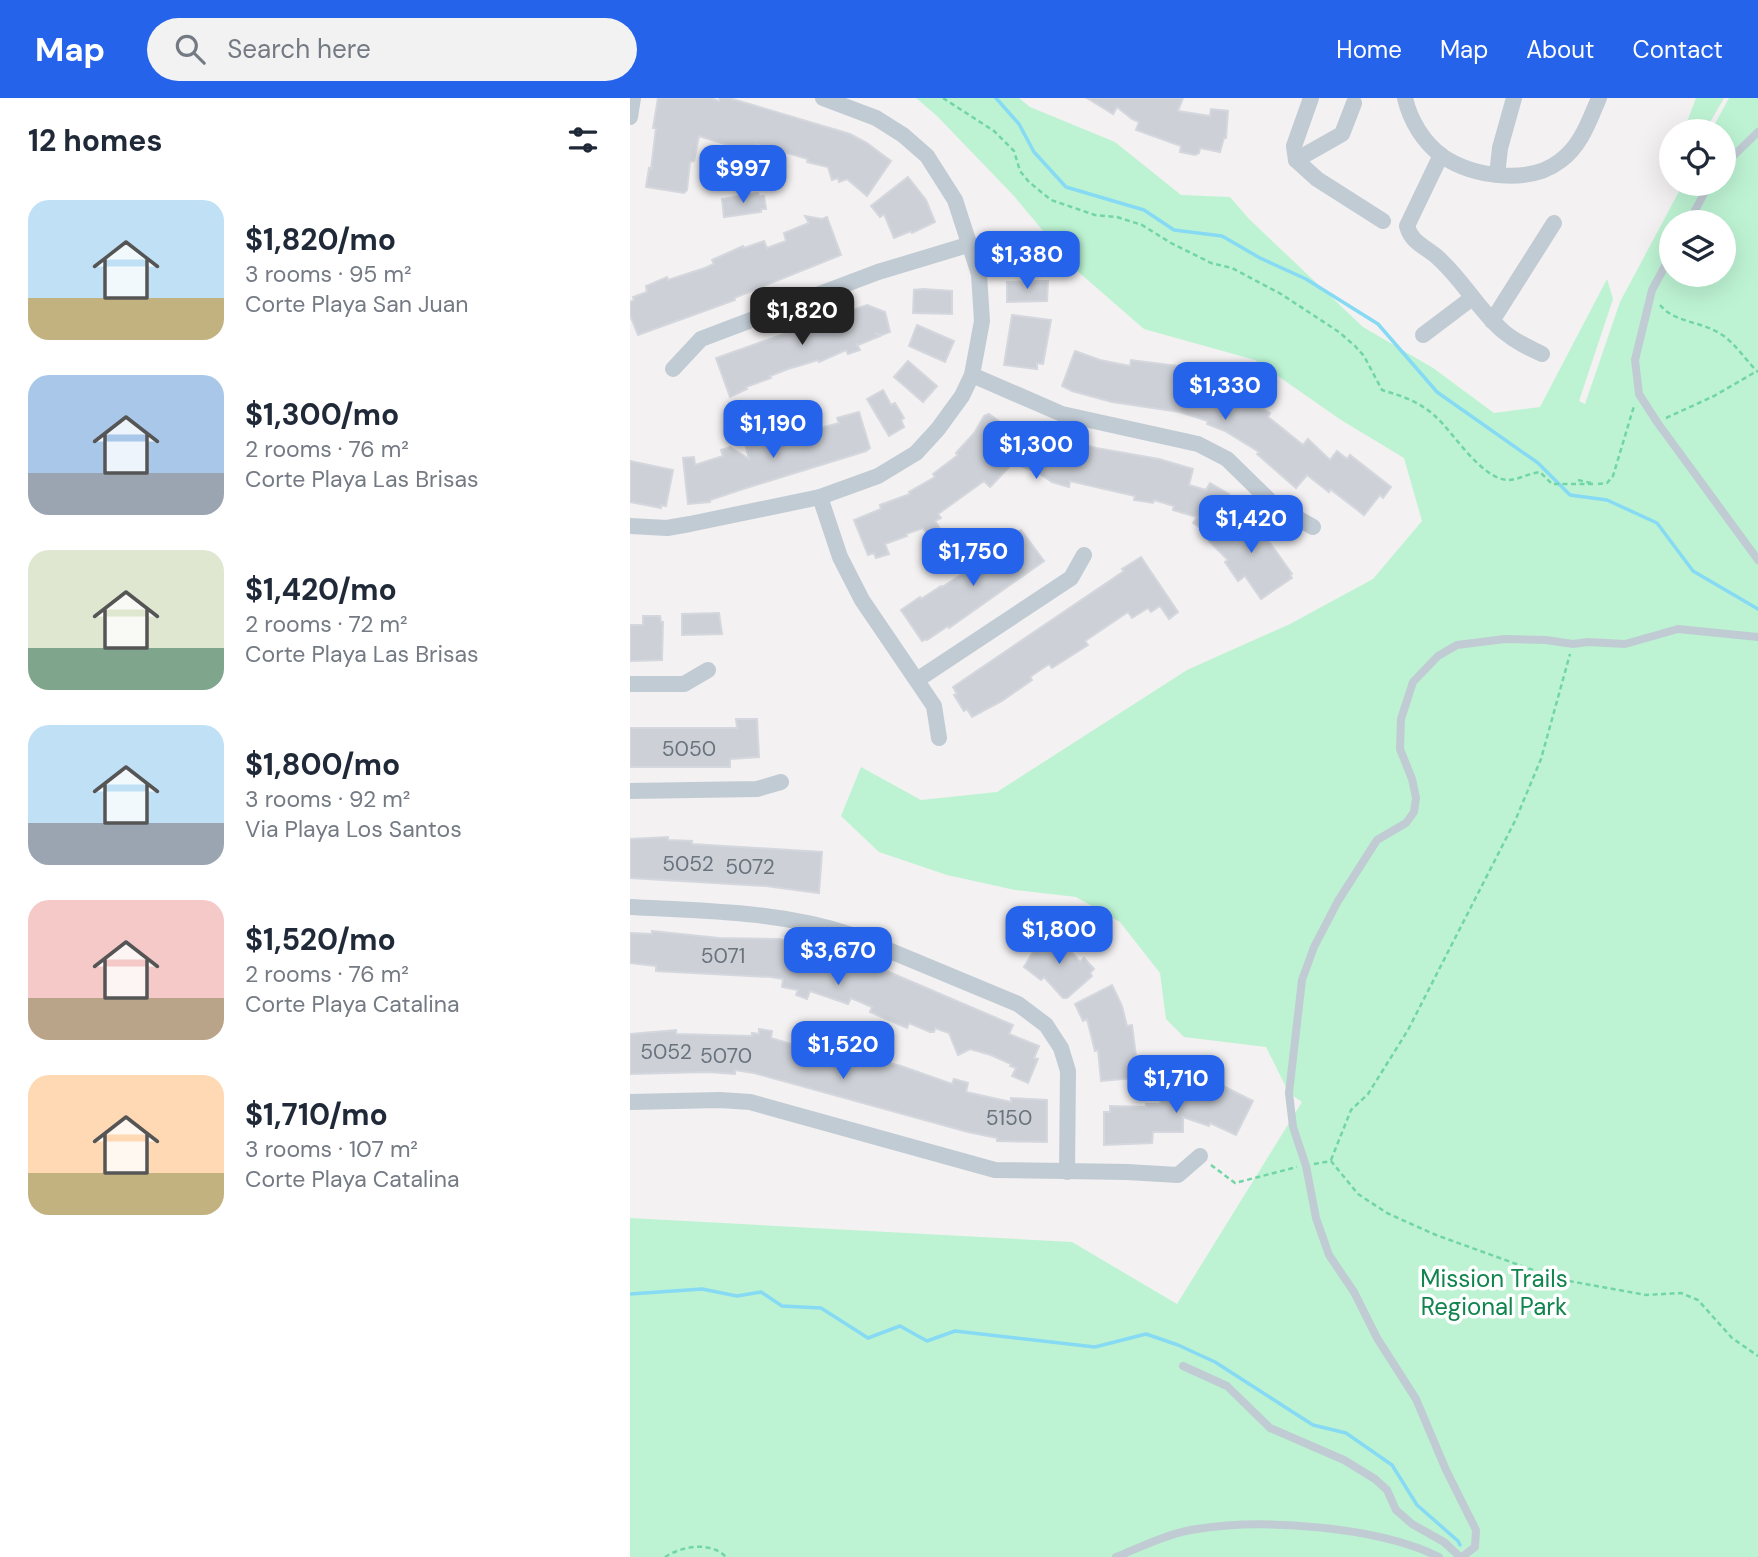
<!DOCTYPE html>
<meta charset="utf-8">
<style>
body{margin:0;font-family:"DM Sans",sans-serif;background:#f2f2f3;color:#1f2937;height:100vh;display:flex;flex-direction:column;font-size:26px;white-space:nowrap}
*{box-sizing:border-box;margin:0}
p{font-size:23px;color:#747a83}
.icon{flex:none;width:38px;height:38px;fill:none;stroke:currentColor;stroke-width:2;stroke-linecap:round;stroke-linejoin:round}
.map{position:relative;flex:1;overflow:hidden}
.details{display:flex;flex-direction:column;background:#fff;width:630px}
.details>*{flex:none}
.buttons{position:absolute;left:1029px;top:21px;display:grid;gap:14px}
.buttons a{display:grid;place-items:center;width:77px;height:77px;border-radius:50%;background:#fff;box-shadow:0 7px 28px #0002;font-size:35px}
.price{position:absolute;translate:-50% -60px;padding:0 16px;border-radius:14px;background:#2563eb;color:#fff;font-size:23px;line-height:46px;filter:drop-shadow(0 2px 4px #0008)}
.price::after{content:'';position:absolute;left:50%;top:42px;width:21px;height:16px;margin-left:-10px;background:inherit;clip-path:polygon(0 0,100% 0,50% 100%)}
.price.current{background:#222;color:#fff}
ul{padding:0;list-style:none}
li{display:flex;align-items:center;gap:21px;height:175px;padding:0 28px}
li span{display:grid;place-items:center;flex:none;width:196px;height:140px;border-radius:21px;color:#555}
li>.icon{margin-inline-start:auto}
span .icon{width:84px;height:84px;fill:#fffc;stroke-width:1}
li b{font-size:30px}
h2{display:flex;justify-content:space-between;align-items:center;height:84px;padding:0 28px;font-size:30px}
header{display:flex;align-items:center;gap:42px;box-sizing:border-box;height:98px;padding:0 35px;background:#2563eb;color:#fff}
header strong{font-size:33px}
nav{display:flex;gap:38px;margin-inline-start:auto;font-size:24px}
.search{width:490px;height:63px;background:#f2f2f3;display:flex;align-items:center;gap:18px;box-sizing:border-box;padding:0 24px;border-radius:38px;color:#747a83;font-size:26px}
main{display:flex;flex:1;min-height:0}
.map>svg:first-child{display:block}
.green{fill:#bdf3d3;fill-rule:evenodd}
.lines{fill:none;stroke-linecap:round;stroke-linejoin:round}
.stream{stroke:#86daf4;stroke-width:3.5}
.building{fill:#cdd0d6;stroke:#d4d7dd;stroke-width:2}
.path{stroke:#72d5a6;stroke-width:2.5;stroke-dasharray:5 3.5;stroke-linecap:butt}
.service{stroke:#c1cbd4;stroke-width:8}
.minor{stroke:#c1cbd4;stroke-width:16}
.labels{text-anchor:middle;stroke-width:7;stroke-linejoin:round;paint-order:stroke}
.number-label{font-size:21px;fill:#68737e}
.park-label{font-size:24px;fill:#0f844d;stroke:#fff}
</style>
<header>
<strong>Map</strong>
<div class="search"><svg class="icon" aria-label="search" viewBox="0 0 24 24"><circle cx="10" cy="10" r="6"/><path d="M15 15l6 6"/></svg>Search here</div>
<nav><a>Home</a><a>Map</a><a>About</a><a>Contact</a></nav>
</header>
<main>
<section class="details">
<h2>12 homes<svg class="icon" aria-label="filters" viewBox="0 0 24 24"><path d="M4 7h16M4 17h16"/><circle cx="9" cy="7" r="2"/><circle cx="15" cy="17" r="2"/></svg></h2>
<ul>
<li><span style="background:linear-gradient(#bfe0f5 70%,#c2b280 0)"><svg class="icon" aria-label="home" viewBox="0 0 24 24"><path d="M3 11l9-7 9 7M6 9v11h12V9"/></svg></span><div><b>$1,820/mo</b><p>3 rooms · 95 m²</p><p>Corte Playa San Juan</p></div></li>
<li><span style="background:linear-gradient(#a9c7e8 70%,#9aa5b1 0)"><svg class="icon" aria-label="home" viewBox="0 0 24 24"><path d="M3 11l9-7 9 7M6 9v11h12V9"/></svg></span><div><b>$1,300/mo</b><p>2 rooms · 76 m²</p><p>Corte Playa Las Brisas</p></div></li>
<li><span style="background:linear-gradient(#dfe7d0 70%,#7fa58c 0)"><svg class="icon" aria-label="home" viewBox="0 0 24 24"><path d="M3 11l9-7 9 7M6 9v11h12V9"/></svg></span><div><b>$1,420/mo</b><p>2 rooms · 72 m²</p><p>Corte Playa Las Brisas</p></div></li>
<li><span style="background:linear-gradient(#bfe0f5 70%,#9aa5b1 0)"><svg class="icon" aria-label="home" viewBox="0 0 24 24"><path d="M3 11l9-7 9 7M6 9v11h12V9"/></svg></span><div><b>$1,800/mo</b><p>3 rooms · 92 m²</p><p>Via Playa Los Santos</p></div></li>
<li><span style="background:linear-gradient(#f6c9c9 70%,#b9a48a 0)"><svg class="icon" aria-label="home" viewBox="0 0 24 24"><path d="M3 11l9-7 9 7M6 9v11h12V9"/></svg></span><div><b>$1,520/mo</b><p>2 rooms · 76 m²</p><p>Corte Playa Catalina</p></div></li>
<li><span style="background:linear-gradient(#ffd9b3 70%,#c2b280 0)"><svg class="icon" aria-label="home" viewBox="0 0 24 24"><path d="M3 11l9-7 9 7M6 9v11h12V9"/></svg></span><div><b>$1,710/mo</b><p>3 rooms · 107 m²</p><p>Corte Playa Catalina</p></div></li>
</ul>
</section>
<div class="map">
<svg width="1128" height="1459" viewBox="0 0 1128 1459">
<rect width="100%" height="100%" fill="#f3f1f1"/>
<!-- green -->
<g class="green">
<path d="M286,0H389L400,9L485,44L551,97L600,99L619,121L733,229L803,270L864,315L910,309L977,181L983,201L949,303L955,306L990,204L1053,86H1094V33H1081L1099,0H1128V1459H0V1120L442,1144L547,1206L672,1004L659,995L636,949L554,939L536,921L530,875L490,824L446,799L385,792L317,777L249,754L211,718L231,669L291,702L367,694L557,572L660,526L743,481L792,423L774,360L711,322L625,262L514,231L445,171L384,98L307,18ZM1041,124H1094V177H1041Z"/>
<polygon points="1066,0 1094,0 1075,33 1051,33 1057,24"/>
</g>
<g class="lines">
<!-- stream -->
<g class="stream">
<polyline points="366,0 389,26 404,54 436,89 514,112 544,132 592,138 630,160 676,181 748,226 807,294 908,365 940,397 977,402 1027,425 1063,473 1128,511"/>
<polyline points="0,1196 72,1191 107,1198 131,1194 152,1208 191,1210 238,1240 270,1228 297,1243 325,1233 465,1249 516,1236 548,1247 585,1264 683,1327 716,1335 762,1367 787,1407 828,1443 830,1447"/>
</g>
</g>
<!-- building -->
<g class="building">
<polygon points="28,0 80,0 89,3 90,0 99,0 220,36 237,45 261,63 237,98 217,81 209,84 208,80 202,82 198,69 177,64 178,61 126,46 124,55 69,38 64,63 60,64 57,92 54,95 16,89 19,70 21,71 26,30 23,30"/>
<polygon points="457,0 553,0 548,13 580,18 581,11 598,13 596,40 594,40 590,54 570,50 569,55 565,57 550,54 551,48 506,32 509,24 502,21 487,9 483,16"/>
<polygon points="278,79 296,102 305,124 282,135 281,133 264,140 254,116 250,119 241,108"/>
<polygon points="128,95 129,98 134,98 136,111 131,111 131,114 94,119 92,101"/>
<polygon points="175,118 192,121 197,119 211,157 104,200 105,202 8,237 0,217 0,204 4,202 3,199 17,194 16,188 37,179 38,182 75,170 84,166 82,162 113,148 114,150 134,143 137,150 156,143 154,135 179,125"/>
<polygon points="411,183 418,183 417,203 377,204 377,184"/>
<polygon points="293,191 322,193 322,216 283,215 284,192"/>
<polygon points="237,207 255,214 260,234 252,237 245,235 250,238 228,247 226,245 230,252 218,256 216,252 189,264 188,262 158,271 140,278 141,280 116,289 117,291 100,299 86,260"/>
<polygon points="382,217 421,222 413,266 407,265 407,271 374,267"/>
<polygon points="287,227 324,243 315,264 279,248"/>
<polygon points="445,253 470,262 500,268 501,262 548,268 577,278 576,285 605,297 604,300 621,308 625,301 636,307 633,311 640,315 638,319 673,347 678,341 700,362 707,353 717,361 720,357 761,389 753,400 750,397 734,417 700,391 699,394 677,377 666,390 627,356 629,354 595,333 577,326 578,323 550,314 482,304 442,293 432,288"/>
<polygon points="278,263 307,288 293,304 264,279"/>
<polygon points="253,292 261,307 265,305 274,320 271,322 274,329 259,338 237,301"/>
<polygon points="229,314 240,350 236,353 113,391 80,402 80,404 58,406 53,360 64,359 65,367 93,358 91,352 100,349 119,361 115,346 133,340 134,344 161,335 163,341 185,335 184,332 209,325 207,320"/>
<polygon points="359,316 399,345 403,332 466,350 529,361 563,371 559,387 576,392 580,385 599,396 577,434 563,425 567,419 543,412 544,408 524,402 523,405 504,402 505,398 440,383 439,389 422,384 409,375 383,365 360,389 354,383 308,416 311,420 305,423 309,429 297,436 293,430 276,436 277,438 255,446 259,456 246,460 244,455 238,457 224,422 251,411 250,407 280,396 279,394 305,379 303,376 328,357 326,355 345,334 354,318"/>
<polygon points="0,363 43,372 36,408 31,407 31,410 0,404"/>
<polygon points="612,411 625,424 662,476 660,477 662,480 631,501 615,478 608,483 595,464 598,462 579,443"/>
<polygon points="391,432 414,463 319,530 318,528 297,542 296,541 292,543 271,512 290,499 291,501 311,488 312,489 355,461 376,446 374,443"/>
<polygon points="511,459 548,514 539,521 530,508 521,514 518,510 502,520 498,514 455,543 458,547 422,570 419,566 400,579 402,582 372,603 342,619 337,611 334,613 324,597 327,596 323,589 494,473 492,471"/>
<polygon points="89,515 92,536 52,537 52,516"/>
<polygon points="13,518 30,518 31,524 33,524 32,562 0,563 0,527 13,527"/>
<polygon points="106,621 127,621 129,659 100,661 100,669 0,669 0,630 107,630"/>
<polygon points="38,739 38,742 62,743 62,746 192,754 189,795 136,788 0,780 0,741"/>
<polygon points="22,833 89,840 149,841 193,850 243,870 245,868 383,927 379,936 409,948 404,960 408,961 398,985 382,978 386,970 380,968 381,966 361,957 340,951 328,957 319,935 305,930 304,934 300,934 279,925 277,930 240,914 242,909 221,900 218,906 180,893 177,901 166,897 168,892 152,889 153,881 141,879 26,873 26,868 0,865 0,835 22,836"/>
<polygon points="419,840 441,843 440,852 450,864 454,860 464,871 460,875 462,878 437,900 433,900 414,879 411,882 394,869 409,844 413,847"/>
<polygon points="482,887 492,908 497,928 502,927 506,958 511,960 514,979 471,983 468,952 465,953 457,921 453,923 445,906"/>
<polygon points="129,931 142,933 141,940 164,947 211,959 212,954 271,968 322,986 324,981 338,985 336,994 381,1004 381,1000 417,1002 417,1044 367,1043 367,1040 338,1034 124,975 105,972 105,976 78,974 0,976 0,936 46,932 46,936 122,938 122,935 129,936"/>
<polygon points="585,984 623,1003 606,1037 580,1025 579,1028 553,1019 553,1034 523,1034 522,1045 474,1047 474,1014 480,1014 480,1008 516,1009 516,1006 530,1006 532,995 567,995 569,989 575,986 584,989"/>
</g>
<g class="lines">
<!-- path -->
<g class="path">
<path d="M313,0L364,33L384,53L390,73L399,84L421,102L465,117L487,119L512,127L541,145L581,165L602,170L651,196L709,234L725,248L734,258L752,292C772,298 790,304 805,318C824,335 851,381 878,382C888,382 899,375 910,374L922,386H966"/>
<path d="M1030,207C1045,225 1070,223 1089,235C1105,244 1115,262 1128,274"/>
<polyline points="1036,320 1084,298 1127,273"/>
<polyline points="948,382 961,385"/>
<polyline points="968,386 977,385 983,378 1004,308"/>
<polyline points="701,1062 721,1012 738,996 778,932 885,723 911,661 940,556"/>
<polyline points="684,1066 701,1063 728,1096 757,1115 806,1137 928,1181 1016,1197 1051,1195 1068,1202 1102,1240 1128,1258"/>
<polyline points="581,1067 605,1085 667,1069"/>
<path d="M35,1459C52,1448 81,1443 96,1459"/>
</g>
<!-- service -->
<g class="service">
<polyline points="1094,67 1128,34"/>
<polyline points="1059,124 1079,86"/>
<polyline points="1041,157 1022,192 1005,262 1009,296 1027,324 1128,462"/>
<polyline points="553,1268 597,1288 640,1330 714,1362 745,1381 757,1392 766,1412 782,1426 814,1444 830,1459"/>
<path d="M486,1459C513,1448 539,1435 567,1431C634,1420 749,1429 809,1459"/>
<polyline points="832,1459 845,1449 846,1432 816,1372 786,1301 747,1240 724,1194 699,1157 686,1120 676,1068 663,1029 659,995 672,882 684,849 708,803 747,742 776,725 784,714 786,700 782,681 770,651 771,621 783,584 808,558 827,547 875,541 916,542 943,546 958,544 995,546 1048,531 1128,539"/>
</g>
<!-- minor -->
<g class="minor">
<polyline points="681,0 664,48 666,62 687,81 753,123"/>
<path d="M775,0C780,22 793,44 812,58C843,79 899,87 930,63C951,48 959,23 969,0"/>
<polyline points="0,19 3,0"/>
<path d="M811,57L777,128C781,144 794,148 806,158C832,180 848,212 874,234C886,244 899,250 912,256"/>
<polyline points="666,62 712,36 724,5"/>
<polyline points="867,77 870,50 884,0"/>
<polyline points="862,223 924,125"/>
<polyline points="793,237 842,200"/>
<polyline points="43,271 71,241 248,174 341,146"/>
<polyline points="342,277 432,316 568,346 597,361 643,406 683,429"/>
<polyline points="190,399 210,459 232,502 304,608 309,640"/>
<polyline points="0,428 37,430 60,426 190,399 248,378 286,355 308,331 332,298 342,277 352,223 349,176 325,102 297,58 273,37 246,20 193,0"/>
<polyline points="287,582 441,480 454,457"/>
<polyline points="0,586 54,586 78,572"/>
<polyline points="0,693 127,691 151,684"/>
<path d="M0,809C76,813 149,813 222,837L388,906L416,927L431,950L438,973L437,1074"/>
<polyline points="0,1004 90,1002 120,1004 365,1072 497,1074 548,1077 570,1058"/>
</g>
</g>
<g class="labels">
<!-- number labels -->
<g class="number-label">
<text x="59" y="658">5050</text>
<text x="58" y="773">5052</text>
<text x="120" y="776">5072</text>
<text x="93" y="865">5071</text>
<text x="36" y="961">5052</text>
<text x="96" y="965">5070</text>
<text x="379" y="1027">5150</text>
</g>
<!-- park labels -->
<g class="park-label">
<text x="864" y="1189">Mission Trails<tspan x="864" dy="28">Regional Park</tspan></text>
</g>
</g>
</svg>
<div class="buttons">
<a><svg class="icon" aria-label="locate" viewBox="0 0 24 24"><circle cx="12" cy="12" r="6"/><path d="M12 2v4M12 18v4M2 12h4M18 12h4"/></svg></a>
<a><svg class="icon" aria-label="layers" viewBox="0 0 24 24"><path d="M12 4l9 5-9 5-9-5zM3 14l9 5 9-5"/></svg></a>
</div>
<b class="price" style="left:113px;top:107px">$997</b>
<b class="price" style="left:397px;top:193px">$1,380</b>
<b class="price current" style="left:172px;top:249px">$1,820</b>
<b class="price" style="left:595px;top:324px">$1,330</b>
<b class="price" style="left:143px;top:362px">$1,190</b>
<b class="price" style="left:406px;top:383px">$1,300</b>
<b class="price" style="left:621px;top:457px">$1,420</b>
<b class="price" style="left:343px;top:490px">$1,750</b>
<b class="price" style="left:429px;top:868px">$1,800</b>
<b class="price" style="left:208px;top:889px">$3,670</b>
<b class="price" style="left:213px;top:983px">$1,520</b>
<b class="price" style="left:546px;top:1017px">$1,710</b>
</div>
</main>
